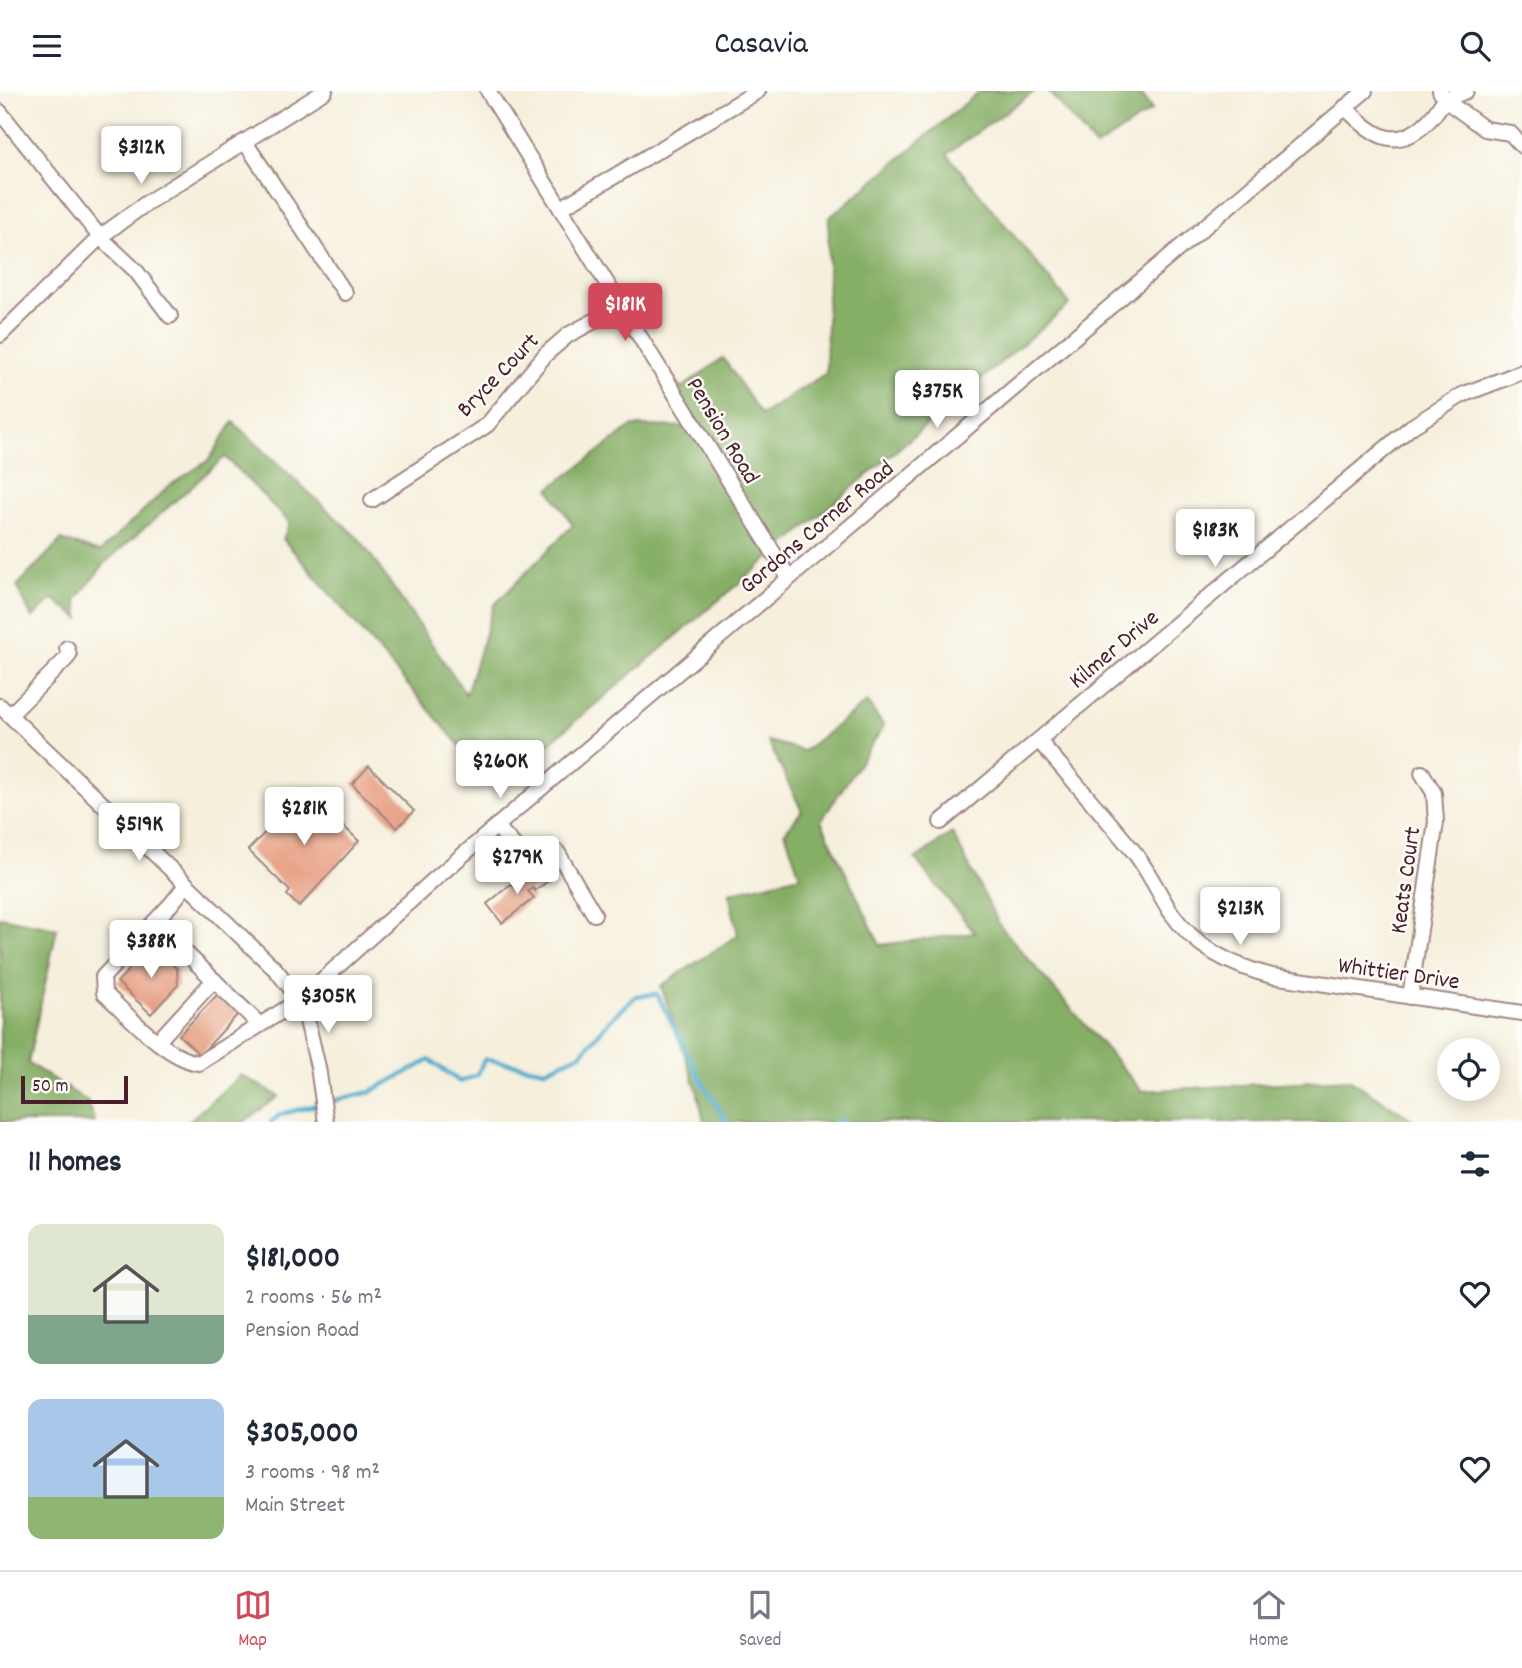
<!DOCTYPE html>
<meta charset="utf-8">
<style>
body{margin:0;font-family:Dekko,sans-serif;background:#f2f2f3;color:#1f2937;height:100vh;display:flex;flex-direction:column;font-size:26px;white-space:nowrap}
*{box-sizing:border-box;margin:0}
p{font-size:23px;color:#747a83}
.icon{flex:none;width:38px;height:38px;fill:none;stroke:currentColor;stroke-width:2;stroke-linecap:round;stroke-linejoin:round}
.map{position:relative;height:1031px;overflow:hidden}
.panel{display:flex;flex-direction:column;background:#fff;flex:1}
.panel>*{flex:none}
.buttons{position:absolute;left:1437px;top:947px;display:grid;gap:14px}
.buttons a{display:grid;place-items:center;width:63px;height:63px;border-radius:50%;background:#fff;box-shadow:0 4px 18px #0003;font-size:35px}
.scale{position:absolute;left:21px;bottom:18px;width:107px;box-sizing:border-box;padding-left:7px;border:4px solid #4a1f2b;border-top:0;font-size:19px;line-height:24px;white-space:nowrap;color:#4a1f2b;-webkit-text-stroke:5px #fdfcf7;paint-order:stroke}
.price{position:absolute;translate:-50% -60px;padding:0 16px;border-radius:7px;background:#fff;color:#222;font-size:23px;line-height:46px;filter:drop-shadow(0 2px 4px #0008)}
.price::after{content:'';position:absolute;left:50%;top:42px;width:21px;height:16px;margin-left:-10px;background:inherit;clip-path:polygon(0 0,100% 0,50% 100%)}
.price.current{background:#d1495b;color:#fff}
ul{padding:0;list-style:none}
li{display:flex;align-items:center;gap:21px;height:175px;padding:0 28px}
li span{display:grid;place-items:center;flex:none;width:196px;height:140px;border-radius:14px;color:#555}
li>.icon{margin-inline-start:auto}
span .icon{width:84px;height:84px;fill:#fffc;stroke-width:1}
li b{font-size:30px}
h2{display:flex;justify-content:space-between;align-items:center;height:84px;padding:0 28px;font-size:30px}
header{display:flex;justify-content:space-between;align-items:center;height:91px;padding:0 28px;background:#fff;font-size:32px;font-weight:600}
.tab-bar{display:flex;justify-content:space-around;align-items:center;height:98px;border-top:2px solid #e0e1e3;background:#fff;font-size:19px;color:#747a83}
.tab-bar a{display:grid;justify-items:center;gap:4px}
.tab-bar .current{color:#d1495b}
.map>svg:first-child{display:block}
.forest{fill:#86af66;stroke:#686748;stroke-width:2}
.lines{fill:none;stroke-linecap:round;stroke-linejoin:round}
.stream{stroke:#50acce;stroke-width:4.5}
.building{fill:#e69d80}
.minor-casing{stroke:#a08784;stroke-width:18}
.minor{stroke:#fff;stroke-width:14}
.labels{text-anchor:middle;stroke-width:5;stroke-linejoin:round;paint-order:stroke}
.street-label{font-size:24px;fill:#4a1f2b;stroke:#fdfcf7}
</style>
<header><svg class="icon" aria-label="menu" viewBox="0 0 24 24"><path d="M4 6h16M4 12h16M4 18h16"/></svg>Casavia<svg class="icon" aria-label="search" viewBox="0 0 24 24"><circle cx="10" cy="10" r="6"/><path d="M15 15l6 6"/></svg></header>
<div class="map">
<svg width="1522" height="1031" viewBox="0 0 1522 1031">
<rect width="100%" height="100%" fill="#fdfcf7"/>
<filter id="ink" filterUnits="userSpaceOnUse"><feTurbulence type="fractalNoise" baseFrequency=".0143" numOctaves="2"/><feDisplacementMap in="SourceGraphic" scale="14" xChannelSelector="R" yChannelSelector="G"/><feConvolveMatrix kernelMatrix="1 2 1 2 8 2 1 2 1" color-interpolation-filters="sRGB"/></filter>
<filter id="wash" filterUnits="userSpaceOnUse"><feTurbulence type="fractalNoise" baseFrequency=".00686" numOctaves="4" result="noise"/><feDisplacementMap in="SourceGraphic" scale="28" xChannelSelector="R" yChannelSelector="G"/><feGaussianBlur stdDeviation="1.57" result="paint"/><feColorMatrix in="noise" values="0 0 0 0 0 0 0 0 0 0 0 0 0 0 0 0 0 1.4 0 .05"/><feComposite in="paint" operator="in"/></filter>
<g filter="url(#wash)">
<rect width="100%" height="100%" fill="#f5efdc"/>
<!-- forest -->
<g class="forest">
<polygon points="980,0 1035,0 947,63 1070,213 496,697 283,448 290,432 225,366 106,471 76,509 80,528 53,508 32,527 17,495 61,449 100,461 169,395 209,369 233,331 361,450 466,603 494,514 573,434 549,398 633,335 697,336 667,280 682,297 723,267 761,324 826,282 829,127"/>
<polygon points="1048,0 1139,0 1152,19 1096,56"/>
<polygon points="867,611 884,635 821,730 880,854 975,842 915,768 952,742 1000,835 1142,1000 1349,988 1416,1031 704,1031 697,999 661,895 738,844 729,802 800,785 785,741 802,720 768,650 804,660"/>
<polygon points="0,826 57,837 28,972 87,1010 95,1031 0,1031"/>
<polygon points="241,984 279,1005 244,1031 188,1031"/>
</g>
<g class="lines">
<!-- stream -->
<g class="stream">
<polyline points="271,1031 281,1023 370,1001 430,969 460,991 477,984 485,968 545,979 581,963 610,929 636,905 657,903 702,991 727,1031"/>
<polyline points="834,1031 839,1029 844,1031"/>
</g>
</g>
<g id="blocks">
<!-- building -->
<g class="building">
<polygon points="369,675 414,720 397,737 352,693"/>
<polygon points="306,699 359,750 299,816 287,804 290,800 248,759"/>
<polygon points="538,776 549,789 535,800 533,797 528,800 534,807 502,832 487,813 511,793 514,796 520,791 521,793"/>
<polygon points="153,854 177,878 178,894 151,923 117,891"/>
<polygon points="219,902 240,921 200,964 179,944"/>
</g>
</g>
</g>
<g filter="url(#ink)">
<use href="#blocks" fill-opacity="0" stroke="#a08784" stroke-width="2"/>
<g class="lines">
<!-- minor casing -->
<g class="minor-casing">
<g id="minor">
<polyline points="488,0 789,487"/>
<polyline points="1440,0 1445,9 1485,38 1510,42 1522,55"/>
<path d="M1345,16C1374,47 1399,63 1432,26C1437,21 1440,13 1446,8C1451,5 1460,3 1466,0"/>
<polyline points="0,21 100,146 136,180 170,225"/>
<polyline points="245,51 345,202"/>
<polyline points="561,117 758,0"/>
<polyline points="0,244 100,146 148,111 325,0"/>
<polyline points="372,409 487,334 546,263 568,244 622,215"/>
<polyline points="0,615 276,879 300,909 304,917 318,976 326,1031"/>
<polyline points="10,624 66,568 69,564 67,557"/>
<path d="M1039,650C1071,687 1103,723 1134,761C1148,779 1158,801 1170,820C1195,857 1230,874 1272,885L1522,922"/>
<polyline points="941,731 1411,336 1462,304 1522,281"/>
<polyline points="496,735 526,767 558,762 594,823"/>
<path d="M186,794L172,812L103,886L104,902C128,924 167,968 199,972L300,909L436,787L526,710L1365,0"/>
<polyline points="154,831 260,934"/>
<polyline points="1410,906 1436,731 1434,702 1422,682"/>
<polyline points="158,950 214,889"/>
</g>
</g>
<!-- minor -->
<use href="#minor" class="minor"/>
</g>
</g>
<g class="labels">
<!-- street labels -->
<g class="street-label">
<text transform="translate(497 283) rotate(-46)" y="8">Bryce Court</text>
<text transform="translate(724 339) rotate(59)" y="8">Pension Road</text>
<text transform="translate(816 435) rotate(-40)" y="8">Gordons Corner Road</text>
<text transform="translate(1113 557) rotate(-40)" y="8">Kilmer Drive</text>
<text transform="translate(1404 789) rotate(-82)" y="8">Keats Court</text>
<text transform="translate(1399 881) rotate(8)" y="8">Whittier Drive</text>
</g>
</g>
</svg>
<div class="buttons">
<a><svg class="icon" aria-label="locate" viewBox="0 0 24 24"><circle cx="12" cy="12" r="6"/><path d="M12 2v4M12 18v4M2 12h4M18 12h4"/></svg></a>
</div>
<div class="scale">50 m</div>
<b class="price" style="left:141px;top:95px">$312K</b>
<b class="price current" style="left:625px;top:252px">$181K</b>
<b class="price" style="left:937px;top:339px">$375K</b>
<b class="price" style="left:1215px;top:478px">$183K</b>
<b class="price" style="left:500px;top:709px">$260K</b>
<b class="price" style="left:304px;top:756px">$281K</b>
<b class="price" style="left:139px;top:772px">$519K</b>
<b class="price" style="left:517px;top:805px">$279K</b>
<b class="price" style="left:1240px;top:856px">$213K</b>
<b class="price" style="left:151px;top:889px">$388K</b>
<b class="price" style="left:328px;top:944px">$305K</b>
</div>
<section class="panel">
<h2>11 homes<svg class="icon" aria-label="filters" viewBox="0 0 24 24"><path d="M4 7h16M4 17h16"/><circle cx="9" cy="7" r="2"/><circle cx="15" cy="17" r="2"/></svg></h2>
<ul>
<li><span style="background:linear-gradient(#dfe7d0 65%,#7fa58c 0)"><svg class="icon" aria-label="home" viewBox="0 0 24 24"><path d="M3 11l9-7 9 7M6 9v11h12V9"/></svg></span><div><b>$181,000</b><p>2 rooms · 56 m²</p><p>Pension Road</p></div><svg class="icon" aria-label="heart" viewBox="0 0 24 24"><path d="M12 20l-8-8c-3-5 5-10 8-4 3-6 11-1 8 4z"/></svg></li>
<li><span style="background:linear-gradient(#a9c7e8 70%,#8fb573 0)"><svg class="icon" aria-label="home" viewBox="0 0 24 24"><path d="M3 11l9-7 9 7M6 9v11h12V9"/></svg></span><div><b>$305,000</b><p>3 rooms · 98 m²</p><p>Main Street</p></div><svg class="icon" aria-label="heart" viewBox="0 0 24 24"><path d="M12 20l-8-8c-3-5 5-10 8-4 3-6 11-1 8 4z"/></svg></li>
</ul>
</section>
<nav class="tab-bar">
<a class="current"><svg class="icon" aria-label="map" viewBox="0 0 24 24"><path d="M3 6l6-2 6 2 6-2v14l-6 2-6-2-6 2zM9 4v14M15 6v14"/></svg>Map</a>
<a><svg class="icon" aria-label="saved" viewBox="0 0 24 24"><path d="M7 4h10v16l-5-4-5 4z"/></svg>Saved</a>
<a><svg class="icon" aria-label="home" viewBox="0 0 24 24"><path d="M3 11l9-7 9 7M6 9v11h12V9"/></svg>Home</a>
</nav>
